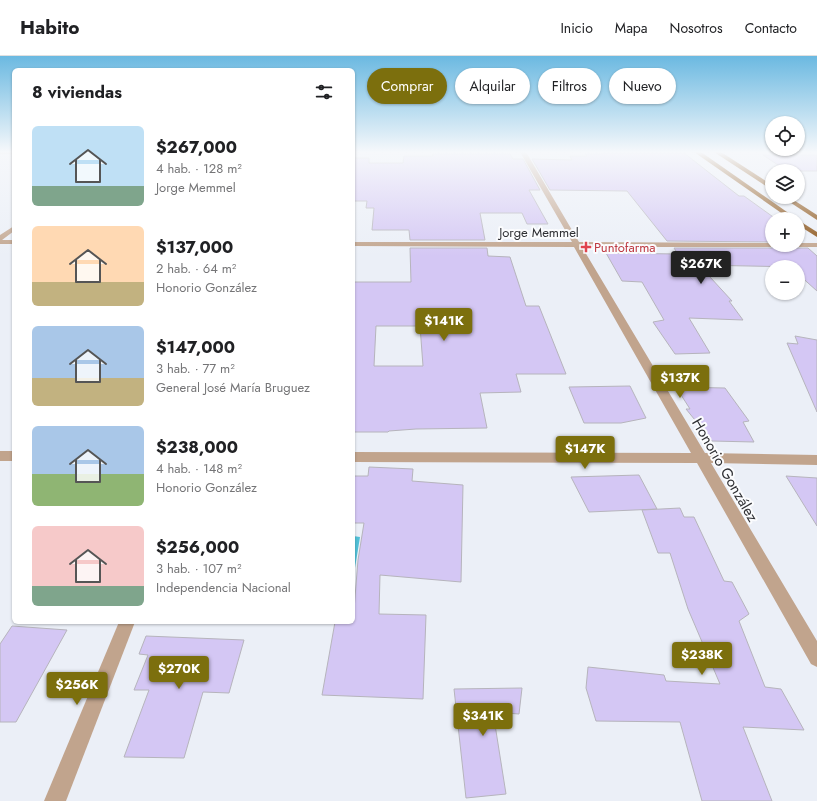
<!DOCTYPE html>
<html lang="es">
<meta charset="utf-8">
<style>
body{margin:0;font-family:Jost,sans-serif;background:#f6f6f6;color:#202124;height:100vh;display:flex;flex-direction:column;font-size:15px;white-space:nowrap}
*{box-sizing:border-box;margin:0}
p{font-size:13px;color:#757577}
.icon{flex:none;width:22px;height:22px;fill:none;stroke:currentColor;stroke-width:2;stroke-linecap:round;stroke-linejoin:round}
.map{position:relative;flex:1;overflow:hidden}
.drawer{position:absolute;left:12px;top:12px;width:343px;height:556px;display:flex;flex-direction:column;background:#fff;border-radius:6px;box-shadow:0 1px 3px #0004}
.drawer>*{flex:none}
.guide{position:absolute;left:367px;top:12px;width:380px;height:36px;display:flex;gap:8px}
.buttons{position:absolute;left:765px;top:60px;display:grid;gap:8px}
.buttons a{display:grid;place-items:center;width:40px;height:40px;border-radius:50%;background:#fff;box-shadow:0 1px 3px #0004;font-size:20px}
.price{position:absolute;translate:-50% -34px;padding:0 9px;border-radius:4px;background:#7c6f0d;color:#fff;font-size:13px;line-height:26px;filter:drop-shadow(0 1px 2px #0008)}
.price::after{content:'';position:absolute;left:50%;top:24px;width:12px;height:9px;margin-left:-6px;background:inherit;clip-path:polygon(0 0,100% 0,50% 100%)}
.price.active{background:#222;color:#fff}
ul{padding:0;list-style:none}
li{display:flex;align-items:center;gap:12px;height:100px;padding:0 20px}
li span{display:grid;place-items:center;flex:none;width:112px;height:80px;border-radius:6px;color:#555}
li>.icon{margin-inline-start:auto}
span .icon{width:48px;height:48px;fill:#fffc;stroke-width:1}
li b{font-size:17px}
h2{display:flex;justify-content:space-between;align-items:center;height:48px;padding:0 20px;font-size:17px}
.pill{padding:0 14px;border-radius:18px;background:#fff;box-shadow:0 1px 3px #0004;font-size:14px;line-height:36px}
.pill.active{background:#7c6f0d;color:#fff}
header{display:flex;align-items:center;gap:24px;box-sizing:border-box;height:56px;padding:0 20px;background:#fff;border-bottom:1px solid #e0e0e0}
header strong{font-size:19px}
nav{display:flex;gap:22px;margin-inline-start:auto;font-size:14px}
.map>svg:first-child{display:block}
.water{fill:#51c0d7}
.building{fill:#d4c7f4;stroke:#b6b4bc;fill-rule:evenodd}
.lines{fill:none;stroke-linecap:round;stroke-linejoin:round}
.minor{fill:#c1a48d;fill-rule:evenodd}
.highway{fill:#874d0e;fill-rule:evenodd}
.health-dot{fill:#e0444e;stroke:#fbfcfe;stroke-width:1.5}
.labels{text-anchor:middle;stroke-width:4;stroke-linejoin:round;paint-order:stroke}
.far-street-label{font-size:13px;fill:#303135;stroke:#fbfcfe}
.far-health-label{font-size:13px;fill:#be3a42;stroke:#fbfcfe;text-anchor:start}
.street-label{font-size:15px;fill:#303135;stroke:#fbfcfe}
</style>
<header>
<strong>Habito</strong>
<nav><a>Inicio</a><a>Mapa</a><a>Nosotros</a><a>Contacto</a></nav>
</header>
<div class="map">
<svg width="817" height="745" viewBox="0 0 817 745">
<rect width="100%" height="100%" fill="#ebeff7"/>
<!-- water -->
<polygon class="water" points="353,480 360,481 354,518 353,518"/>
<!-- building -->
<g class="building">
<polygon points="601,97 684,97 739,140 744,140 776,163 772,163 772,186 667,185 627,135 550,134 532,103 572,104 570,100 587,100 585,98 602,98"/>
<polygon points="432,98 510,98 513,103 523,103 540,134 529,134 548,168 527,168 522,157 480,157 485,184 410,184 409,174 372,174 374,152 366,152 367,145 353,145 353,102 369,102 369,107 403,107 404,100 433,100"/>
<polygon points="763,99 817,99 817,115 787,115"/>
<polygon points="777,189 793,189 795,192 808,192 817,200 817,235 798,218 798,211 699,209 732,245 729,245 743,264 689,262 710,297 675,298 653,266 664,264 642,226 622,225 606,197 678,198 674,192 772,192"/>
<path d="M410,192H487L488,200L510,201L526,250H539L566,318H516L521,336L480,337L487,372L416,373L389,375L388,376H353V226H411ZM376,270H420L423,310H374Z"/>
<polygon points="795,280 817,284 817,356 787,287 798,288"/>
<polygon points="630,330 646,362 621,367 584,367 569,331"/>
<polygon points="676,331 725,332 749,365 743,366 754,386 712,385 686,353 690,353"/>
<polygon points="369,411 413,413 412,425 463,429 461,526 380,519 379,558 426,559 423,643 322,639 335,566 353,566 358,504 364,467 353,467 353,420 368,420"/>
<polygon points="639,419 657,453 589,456 571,421"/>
<polygon points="786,420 817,422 817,470"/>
<polygon points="680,452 684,461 694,461 724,525 732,526 749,558 739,565 765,631 781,633 804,674 743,671 772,745 702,745 680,666 596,665 586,632 588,611 664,619 666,625 720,628 688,553 670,497 658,497 642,454"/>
<polygon points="12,570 67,574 16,666 0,666 0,588"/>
<polygon points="146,580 244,584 229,637 203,636 184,702 124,701 149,634 134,634 148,599 139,598"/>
<polygon points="522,632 519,658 493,656 506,738 466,742 454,633"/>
</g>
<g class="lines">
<!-- minor -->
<g class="minor">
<rect x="0" y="96" width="14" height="2"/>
<polygon points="520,96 526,96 579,186 772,187 772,189 776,189 772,191 582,191 705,397 817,399 817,409 711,407 817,585 817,611 811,608 697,407 353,406 353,396 691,397 574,191 353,190 353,186 572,186"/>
<polygon points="14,170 14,175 2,184 14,184 14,188 0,188 0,179"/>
<polygon points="798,187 817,187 817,191 795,191 794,189 798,189"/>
<rect x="0" y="395" width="14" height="10"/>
<polygon points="119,566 135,566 66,745 44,745"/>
</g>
<!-- highway -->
<g class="highway">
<polygon points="694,96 701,96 797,163 790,163"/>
<polygon points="714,96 721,96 772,129 772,134"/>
<polygon points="782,141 789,141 817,159 817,164"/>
<polygon points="798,164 817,176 817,181 798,169"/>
</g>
</g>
<!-- sky -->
<linearGradient id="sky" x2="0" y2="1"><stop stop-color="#6bb9e1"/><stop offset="0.48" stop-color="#f6f8fb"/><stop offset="1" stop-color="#f6f8fb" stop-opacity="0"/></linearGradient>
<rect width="817" height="200" fill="url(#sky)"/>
<!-- markers -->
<path class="health-dot" d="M584 185h4v4h4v4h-4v4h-4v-4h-4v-4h4z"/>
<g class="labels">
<!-- far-street labels -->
<g class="far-street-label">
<text x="539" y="181">Jorge Memmel</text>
</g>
<!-- far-health labels -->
<g class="far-health-label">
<text x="594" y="196">Puntofarma</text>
</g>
<!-- street labels -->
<g class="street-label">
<text transform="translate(725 414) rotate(60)" y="5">Honorio González</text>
</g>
</g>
</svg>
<div class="buttons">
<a><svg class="icon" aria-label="locate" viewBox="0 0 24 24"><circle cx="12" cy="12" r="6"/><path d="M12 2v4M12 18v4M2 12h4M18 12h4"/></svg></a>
<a><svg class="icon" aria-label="layers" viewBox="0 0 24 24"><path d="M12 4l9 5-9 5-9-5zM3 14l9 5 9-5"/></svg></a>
<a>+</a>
<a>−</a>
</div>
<b class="price active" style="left:701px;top:229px">$267K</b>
<b class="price" style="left:444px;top:286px">$141K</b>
<b class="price" style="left:680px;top:343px">$137K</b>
<b class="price" style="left:585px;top:414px">$147K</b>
<b class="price" style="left:702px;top:620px">$238K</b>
<b class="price" style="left:179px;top:634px">$270K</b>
<b class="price" style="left:77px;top:650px">$256K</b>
<b class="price" style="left:483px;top:681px">$341K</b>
<div class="guide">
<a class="pill active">Comprar</a>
<a class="pill">Alquilar</a>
<a class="pill">Filtros</a>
<a class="pill">Nuevo</a>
</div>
<section class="drawer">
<h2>8 viviendas<svg class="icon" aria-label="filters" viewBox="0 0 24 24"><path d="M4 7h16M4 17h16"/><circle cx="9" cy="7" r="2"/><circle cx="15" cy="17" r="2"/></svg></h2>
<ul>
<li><span style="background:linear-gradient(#bfe0f5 75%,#7fa58c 0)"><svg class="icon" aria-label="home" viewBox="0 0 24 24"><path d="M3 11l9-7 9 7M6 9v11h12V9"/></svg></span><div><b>$267,000</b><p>4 hab. · 128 m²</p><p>Jorge Memmel</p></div></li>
<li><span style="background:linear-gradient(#ffd9b3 70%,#c2b280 0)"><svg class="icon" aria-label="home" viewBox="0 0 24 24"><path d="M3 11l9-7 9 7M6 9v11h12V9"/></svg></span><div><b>$137,000</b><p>2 hab. · 64 m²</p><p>Honorio González</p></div></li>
<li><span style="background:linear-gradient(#a9c7e8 65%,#c2b280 0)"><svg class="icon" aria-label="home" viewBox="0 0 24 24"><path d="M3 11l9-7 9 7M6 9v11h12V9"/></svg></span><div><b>$147,000</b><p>3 hab. · 77 m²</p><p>General José María Bruguez</p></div></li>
<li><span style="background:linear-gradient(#a9c7e8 60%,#8fb573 0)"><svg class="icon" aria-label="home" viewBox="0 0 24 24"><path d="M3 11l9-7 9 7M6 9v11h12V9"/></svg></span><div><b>$238,000</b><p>4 hab. · 148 m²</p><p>Honorio González</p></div></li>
<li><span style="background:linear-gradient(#f6c9c9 75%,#7fa58c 0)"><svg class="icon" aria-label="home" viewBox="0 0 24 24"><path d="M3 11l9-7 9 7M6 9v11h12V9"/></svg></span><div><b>$256,000</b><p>3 hab. · 107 m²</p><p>Independencia Nacional</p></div></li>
</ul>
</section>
</div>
